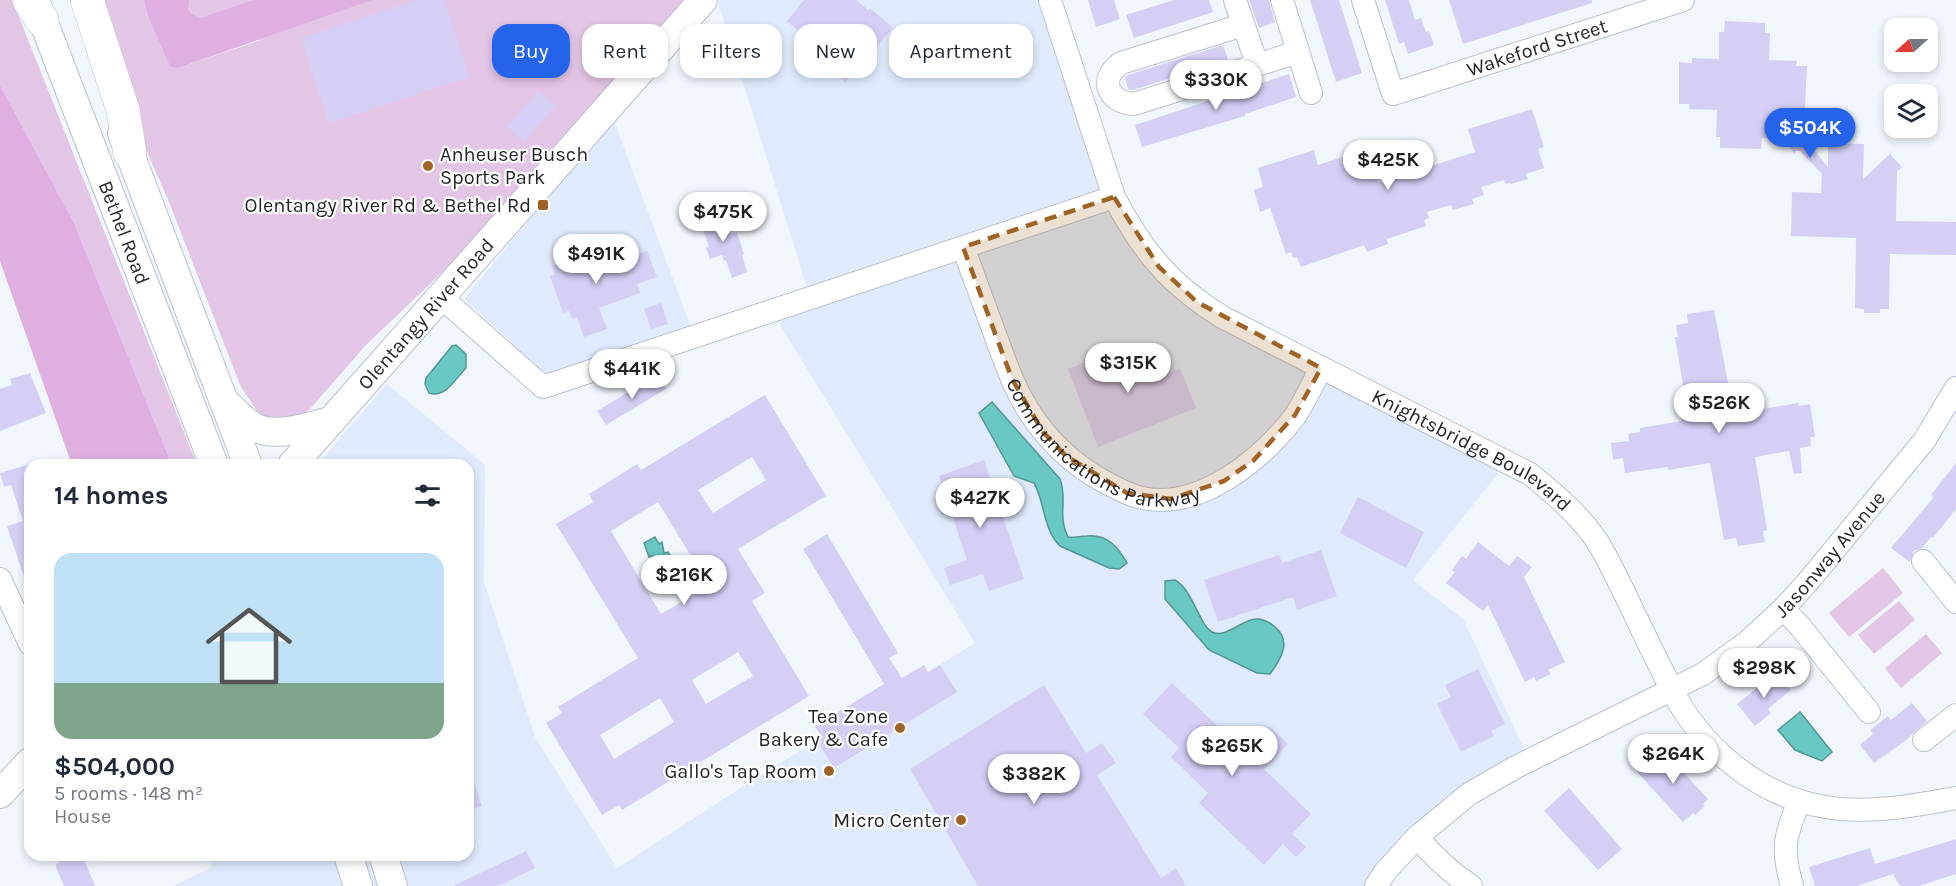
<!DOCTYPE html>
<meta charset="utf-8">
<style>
body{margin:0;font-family:Karla,sans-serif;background:#f6f6f7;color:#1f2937;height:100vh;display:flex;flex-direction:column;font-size:22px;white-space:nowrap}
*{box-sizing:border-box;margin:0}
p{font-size:20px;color:#747a83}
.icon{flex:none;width:33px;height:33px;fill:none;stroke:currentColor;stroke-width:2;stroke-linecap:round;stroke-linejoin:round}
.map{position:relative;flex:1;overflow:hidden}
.drawer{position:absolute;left:24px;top:459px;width:450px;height:402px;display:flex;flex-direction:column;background:#fff;border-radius:18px;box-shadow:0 3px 9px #0003}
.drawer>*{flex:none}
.guide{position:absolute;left:492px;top:24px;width:570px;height:54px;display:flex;gap:12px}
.needle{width:39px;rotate:249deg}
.tools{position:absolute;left:1884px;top:18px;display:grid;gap:12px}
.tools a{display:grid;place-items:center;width:54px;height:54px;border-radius:12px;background:#fff;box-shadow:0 3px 9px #0003;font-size:30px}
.price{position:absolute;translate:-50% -51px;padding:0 14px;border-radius:21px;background:#fff;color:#222;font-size:20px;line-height:39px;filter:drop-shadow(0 2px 3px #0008)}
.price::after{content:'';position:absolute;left:50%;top:36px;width:18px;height:14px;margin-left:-9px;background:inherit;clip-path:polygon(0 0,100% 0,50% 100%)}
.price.selected{background:#2563eb;color:#fff}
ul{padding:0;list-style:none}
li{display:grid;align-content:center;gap:12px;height:318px;padding:0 30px}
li+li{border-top:2px solid #e0e1e3}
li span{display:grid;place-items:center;height:186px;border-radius:18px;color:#555}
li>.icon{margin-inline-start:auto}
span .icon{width:108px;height:108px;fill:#fffc;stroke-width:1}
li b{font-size:26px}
h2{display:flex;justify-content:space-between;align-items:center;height:72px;padding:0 30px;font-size:26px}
.pill{padding:0 21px;border-radius:18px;background:#fff;box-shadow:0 3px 9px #0003;font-size:21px;line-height:54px}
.pill.selected{background:#2563eb;color:#fff}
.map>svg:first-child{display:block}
.built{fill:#dfeafc}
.green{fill:#e3c5e5}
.forest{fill:#e0afe2}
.water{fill:#69c7c5;stroke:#539695;stroke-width:1.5}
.building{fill:#d5cff6;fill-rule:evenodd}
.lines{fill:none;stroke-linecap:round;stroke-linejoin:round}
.minor-casing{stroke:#bac1cc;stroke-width:24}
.major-casing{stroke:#bac1cc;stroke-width:30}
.highway-casing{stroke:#bac1cc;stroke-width:34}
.minor{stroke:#fff;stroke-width:22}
.major{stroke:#fff;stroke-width:28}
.highway{stroke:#fff;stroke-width:33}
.marked{fill:#9f6425;fill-opacity:0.2;stroke:#9f6425;stroke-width:4.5;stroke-dasharray:12 8;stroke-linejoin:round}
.poi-dot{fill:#9f6425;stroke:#fff;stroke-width:2}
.labels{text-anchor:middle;stroke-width:4.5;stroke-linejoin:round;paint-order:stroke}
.street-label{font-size:20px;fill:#1f2226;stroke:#fff}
.poi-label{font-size:20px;fill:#1f2226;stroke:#fff;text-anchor:end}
</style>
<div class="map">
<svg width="1956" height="886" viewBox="0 0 1956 886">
<rect width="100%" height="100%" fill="#f1f6fd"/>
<!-- built -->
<g class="built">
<polygon points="720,0 1048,0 1108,187 1200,303 1508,461 1413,580 1463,619 1529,759 1374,886 173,886 212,867 208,855 468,855 468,465 317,465 387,384 485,465 484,582 535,737 617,868 756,778 975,643 769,307 809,294 718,2"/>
<polygon points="613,118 693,333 554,381 464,299"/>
</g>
<!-- green -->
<g class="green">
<polygon points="0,0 12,0 13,2 197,465 172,465 74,223 0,85"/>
<polygon points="99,0 144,0 147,15 178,68 261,40 172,39 166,0 684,0 622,73 456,259 366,345 309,410 295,419 271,419 260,415 241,387 169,202 141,138"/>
<polygon points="1883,568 1903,593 1849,637 1829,613"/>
<polygon points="1899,601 1915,620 1874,654 1858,635"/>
<polygon points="1926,634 1942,653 1901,688 1885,668"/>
</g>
<!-- forest -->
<g class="forest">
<polygon points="144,0 189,0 188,8 191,14 201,18 254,0 372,0 178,68 170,66 147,14"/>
<polygon points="0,85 74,223 172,465 72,465 0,261"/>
</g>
<!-- water -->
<g class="water">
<path d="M456,345L466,354V368C456,378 445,399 429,393L425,384L426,378L452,346Z"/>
<path d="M992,402L1060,479C1068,499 1057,516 1068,537C1075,538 1079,536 1087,536C1107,534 1118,547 1127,563L1119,569L1109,568L1060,546C1043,530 1045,502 1034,483L1014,476L979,413Z"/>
<polygon points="655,537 659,544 662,542 664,553 668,552 672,558 669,559 671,562 667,565 669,568 673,566 677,571 665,578 662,573 665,571 664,568 660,570 658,566 655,568 652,562 654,560 652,556 649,557 644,543"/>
<path d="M1175,580C1193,590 1199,625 1212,632C1225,639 1243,619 1256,619C1263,619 1269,622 1274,626C1292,640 1282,658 1270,674L1257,673L1209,650L1165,599V581Z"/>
<polygon points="1800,712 1832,752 1822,761 1795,750 1778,730"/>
</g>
<!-- building -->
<g class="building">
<polygon points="416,0 444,0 469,77 329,123 301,38"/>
<polygon points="804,0 856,0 868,10 870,8 893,28 845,82 823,63 828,56 787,21"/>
<polygon points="1088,0 1114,0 1120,19 1096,27"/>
<polygon points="1174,0 1209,0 1213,12 1134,38 1126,15"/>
<polygon points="1249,0 1269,0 1275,22 1259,28"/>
<polygon points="1310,0 1339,0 1362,73 1336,82"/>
<polygon points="1385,0 1409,0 1415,20 1421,18 1426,32 1429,31 1434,45 1408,54 1404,42 1399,44"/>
<polygon points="1449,0 1592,0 1592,3 1463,44"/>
<polygon points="1725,21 1765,23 1765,33 1770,33 1769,60 1797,61 1796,66 1807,66 1805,108 1794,108 1795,134 1801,134 1828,167 1828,143 1864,144 1863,179 1890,154 1902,167 1897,171 1896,221 1956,222 1956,255 1890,254 1889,309 1880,309 1880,313 1864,313 1864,309 1855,308 1856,238 1791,236 1792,192 1821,193 1822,174 1800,151 1795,151 1795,154 1783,139 1762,138 1761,149 1720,148 1720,137 1716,137 1717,110 1689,109 1690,104 1679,104 1679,62 1692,63 1692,58 1719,59 1719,32 1724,32"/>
<polygon points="1223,45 1228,60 1133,90 1128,89 1125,78 1128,75"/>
<polygon points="1289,74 1296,97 1245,114 1245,116 1142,147 1135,125"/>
<polygon points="538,91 555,106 524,142 507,127"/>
<polygon points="1532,109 1544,147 1538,149 1544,168 1526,174 1528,179 1511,184 1510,183 1505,184 1504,180 1481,187 1484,195 1472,199 1474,204 1453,210 1451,205 1427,212 1429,218 1424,220 1426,226 1387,239 1388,244 1367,252 1364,245 1301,267 1297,257 1293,258 1291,252 1286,254 1270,208 1260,212 1254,190 1263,187 1258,168 1314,150 1318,165 1367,149 1378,183 1475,152 1468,129"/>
<polygon points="715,208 722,227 726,225 729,234 737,232 744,254 742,255 747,272 732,278 726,260 724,261 722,255 710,259 706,248 709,247 698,214"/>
<polygon points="575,239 587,273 647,251 657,277 637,284 640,293 599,308 607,329 584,337 577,317 572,319 569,311 563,313 550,276 555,274 552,266 560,263 554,246"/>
<polygon points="661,303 668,324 651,329 644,309"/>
<polygon points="1714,310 1734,414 1798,403 1799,406 1810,404 1815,437 1810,437 1811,446 1800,448 1802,473 1794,474 1789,451 1755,457 1767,530 1763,531 1765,542 1738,546 1736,538 1724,540 1710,463 1668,470 1668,467 1625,473 1623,458 1613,460 1611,443 1629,441 1628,434 1640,432 1640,428 1682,421 1679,403 1686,402 1675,337 1678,337 1676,325 1688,323 1687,314"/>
<polygon points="1129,345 1136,362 1156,355 1164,375 1180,368 1196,408 1098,447 1068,369"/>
<polygon points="30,373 46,413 0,431 0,389 12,385 10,379"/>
<polygon points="657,375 666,389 606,425 597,411"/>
<path d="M765,395L826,496L738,549L765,593L752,601L809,696L622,810L619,805L602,815L546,723L562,713L558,707L638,658L556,524L593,502L589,494L637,464L641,470ZM752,457L766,480L713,513L698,490ZM658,502L709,586L661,614L611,531ZM738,652L753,676L706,704L692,680ZM660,698L674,722L614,759L600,735Z"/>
<polygon points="984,460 1024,579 989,591 983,574 950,585 944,568 967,560 939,476"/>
<polygon points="1956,463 1956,509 1933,538 1931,537 1922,548 1914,551 1910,562 1891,548 1934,497 1931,495"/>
<polygon points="30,464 30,589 28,589 7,526 23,521 11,485 4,487 0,473"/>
<polygon points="1358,497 1424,532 1406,568 1340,533"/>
<polygon points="827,534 898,653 889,658 902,678 924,665 928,672 940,665 957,692 834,768 817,741 822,738 815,726 884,684 803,549"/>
<polygon points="1478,542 1509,566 1517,556 1532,567 1524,577 1565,662 1548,670 1551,674 1536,681 1534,677 1525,682 1488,605 1483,611 1446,583 1455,572 1452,570 1462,556 1466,559"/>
<polygon points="1321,550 1337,596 1297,610 1293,597 1218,622 1204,580 1279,555 1282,563"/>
<polygon points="1478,669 1505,724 1491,731 1494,736 1461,752 1437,704 1451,697 1445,685"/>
<polygon points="1776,673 1791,690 1768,709 1771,713 1755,726 1737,704"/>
<polygon points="1172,683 1245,752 1269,726 1288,744 1264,769 1311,814 1292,834 1306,847 1296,857 1283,844 1264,865 1199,803 1208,793 1171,757 1179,748 1143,714"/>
<polygon points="1044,685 1086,753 1102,743 1116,763 1097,775 1161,878 1176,868 1186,886 978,886 910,769"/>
<polygon points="1912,703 1927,721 1905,741 1874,763 1860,745 1873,734 1870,730 1888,716 1891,720"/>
<polygon points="1662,749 1708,799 1703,804 1705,806 1695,815 1693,813 1683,822 1637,772 1647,763 1645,761 1655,752 1657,753"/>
<polygon points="468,772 470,772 482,806 468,811"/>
<polygon points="1569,788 1622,849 1598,870 1544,811"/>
<polygon points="1956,839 1956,874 1919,886 1900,886 1893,874 1857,886 1815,886 1809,867 1870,848 1875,864"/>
<polygon points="526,851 535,868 498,886 453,886"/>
<polygon points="57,855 82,855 95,886 64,886 56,867 56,864 60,862"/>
</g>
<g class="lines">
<!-- minor casing -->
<g class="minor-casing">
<g id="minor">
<path id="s1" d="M1050,0L1114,197C1142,251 1171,286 1224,318L1530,474C1552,492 1575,511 1592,534C1605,551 1613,571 1623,590C1639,623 1654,656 1671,688C1700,746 1756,794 1820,806C1865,815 1912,806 1956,798"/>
<polyline points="1235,0 1257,64"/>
<polyline points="1282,0 1311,93"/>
<path id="s2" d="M1363,0L1393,94L1683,0"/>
<path d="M1243,25L1121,63C1098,79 1108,103 1134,104L1298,52"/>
<path id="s3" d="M963,247C974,277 985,307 996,337C1005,361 1013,385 1027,408C1045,438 1070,462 1101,480C1113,486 1124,493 1138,497C1198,513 1261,460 1295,416C1305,401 1313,383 1321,368"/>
<polyline points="441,297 543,387 1114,197"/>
<polyline points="1923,561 1956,602"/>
<polyline points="0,579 30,644"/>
<polyline points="1783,609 1798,624 1869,712"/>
<polyline points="1924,740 1956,715"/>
<path d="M1417,837C1434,857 1450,872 1471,886"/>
<path id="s4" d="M1376,886L1385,872L1417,837L1469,794L1516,767L1703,674L1746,643L1783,609L1806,584L1924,441L1956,388"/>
<path d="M1792,886C1781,847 1785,837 1799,801"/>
</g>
</g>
<!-- major casing -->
<g class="major-casing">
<g id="major">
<path id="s5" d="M35,0L214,465"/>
<polyline points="122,133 248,465"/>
<path d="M227,404C236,412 244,422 256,428C278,438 309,426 331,421"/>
<path id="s6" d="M292,465L703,0"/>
<polyline points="0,794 30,762"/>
<polyline points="348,855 358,886"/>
<polyline points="383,855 393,886"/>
</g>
</g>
<!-- highway casing -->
<g class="highway-casing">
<g id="highway">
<polyline points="29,0 42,20"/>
<polyline points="87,0 123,110 130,153"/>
</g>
</g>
<!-- minor -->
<use href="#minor" class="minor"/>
<!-- major -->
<use href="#major" class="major"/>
<!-- highway -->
<use href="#highway" class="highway"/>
</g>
<!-- marked area -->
<path class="marked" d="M1114,197L1159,267L1197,302L1321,368L1295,415L1253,461L1224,481L1171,499L1127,493L1066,456L1043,432L1012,379L963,247Z"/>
<!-- markers -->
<g class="poi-dot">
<circle cx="428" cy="166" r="6"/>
<rect x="537" y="199" width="12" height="12" rx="3"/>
<circle cx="900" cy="728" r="6"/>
<circle cx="829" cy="771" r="6"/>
<circle cx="961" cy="820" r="6"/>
</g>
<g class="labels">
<!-- street labels -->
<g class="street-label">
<text dy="7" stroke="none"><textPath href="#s2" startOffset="250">Wakeford Street</textPath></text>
<text dy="7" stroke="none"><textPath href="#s5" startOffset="249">Bethel Road</textPath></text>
<text dy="7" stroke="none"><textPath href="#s6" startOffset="202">Olentangy River Road</textPath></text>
<text dy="7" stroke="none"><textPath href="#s3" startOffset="261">Communications Parkway</textPath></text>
<text dy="7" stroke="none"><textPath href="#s1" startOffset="654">Knightsbridge Boulevard</textPath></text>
<text dy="7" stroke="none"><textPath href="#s4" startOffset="570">Jasonway Avenue</textPath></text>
</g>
<!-- poi labels -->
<g class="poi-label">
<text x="440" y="161" text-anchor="start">Anheuser Busch<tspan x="440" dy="23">Sports Park</tspan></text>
<text x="531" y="212">Olentangy River Rd &amp; Bethel Rd</text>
<text x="888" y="723">Tea Zone<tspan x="888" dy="23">Bakery &amp; Cafe</tspan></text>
<text x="817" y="778">Gallo's Tap Room</text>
<text x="949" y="827">Micro Center</text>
</g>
</g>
</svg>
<div class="tools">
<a><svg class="needle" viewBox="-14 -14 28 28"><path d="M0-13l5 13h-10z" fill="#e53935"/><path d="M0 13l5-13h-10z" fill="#747a83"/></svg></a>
<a><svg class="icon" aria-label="layers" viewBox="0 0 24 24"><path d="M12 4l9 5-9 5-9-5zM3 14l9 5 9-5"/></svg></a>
</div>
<b class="price" style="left:1216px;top:111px">$330K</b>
<b class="price selected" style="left:1810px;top:159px">$504K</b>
<b class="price" style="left:1388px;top:191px">$425K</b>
<b class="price" style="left:723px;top:243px">$475K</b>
<b class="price" style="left:596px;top:285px">$491K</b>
<b class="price" style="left:1128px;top:394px">$315K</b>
<b class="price" style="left:632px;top:400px">$441K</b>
<b class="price" style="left:1719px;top:434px">$526K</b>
<b class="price" style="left:980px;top:529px">$427K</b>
<b class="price" style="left:684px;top:606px">$216K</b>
<b class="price" style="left:1764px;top:699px">$298K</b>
<b class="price" style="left:1232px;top:777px">$265K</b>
<b class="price" style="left:1673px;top:785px">$264K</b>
<b class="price" style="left:1034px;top:805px">$382K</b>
<div class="guide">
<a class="pill selected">Buy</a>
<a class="pill">Rent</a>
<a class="pill">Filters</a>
<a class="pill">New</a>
<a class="pill">Apartment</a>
</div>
<section class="drawer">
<h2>14 homes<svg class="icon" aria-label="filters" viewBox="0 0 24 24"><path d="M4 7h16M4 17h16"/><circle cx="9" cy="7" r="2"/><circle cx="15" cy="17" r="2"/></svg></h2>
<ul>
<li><span style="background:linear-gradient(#bfe0f5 70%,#7fa58c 0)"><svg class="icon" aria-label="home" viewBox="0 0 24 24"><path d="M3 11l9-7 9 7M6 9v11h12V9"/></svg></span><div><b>$504,000</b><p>5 rooms · 148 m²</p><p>House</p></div></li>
</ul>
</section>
</div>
